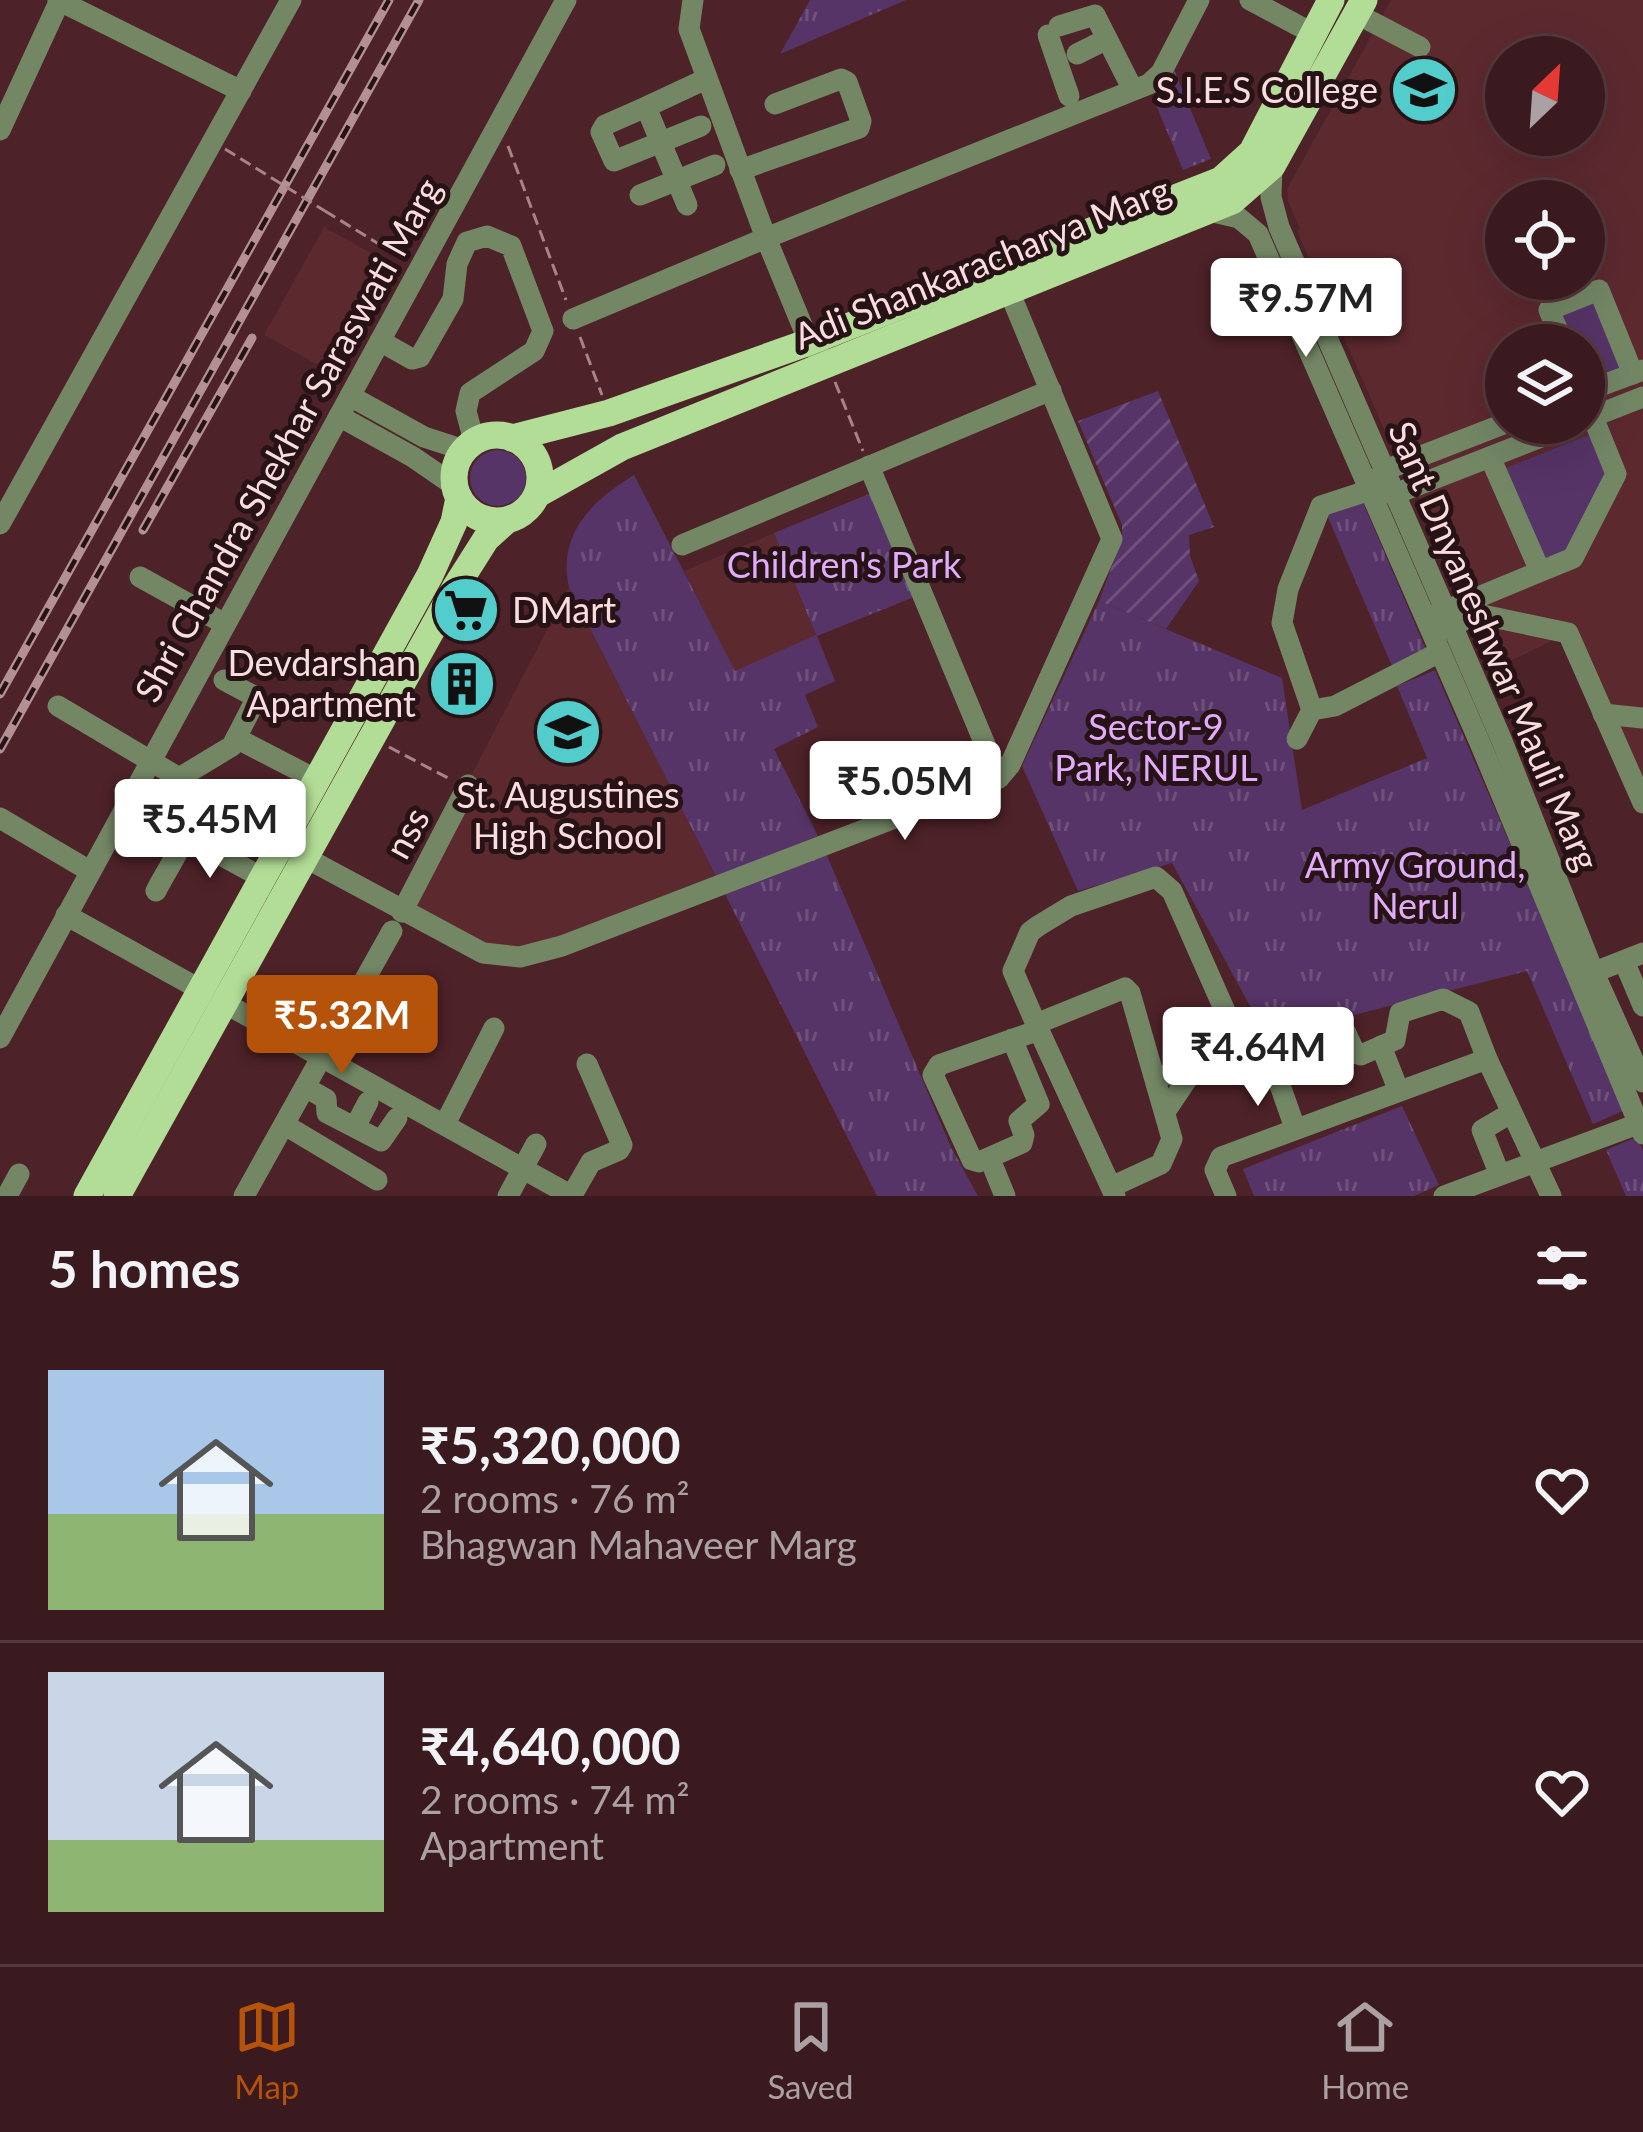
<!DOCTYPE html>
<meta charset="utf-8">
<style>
body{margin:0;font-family:Lato,sans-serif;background:#412327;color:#f1f3f6;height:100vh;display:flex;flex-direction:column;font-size:45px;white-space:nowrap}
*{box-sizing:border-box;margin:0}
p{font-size:39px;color:#aba1a4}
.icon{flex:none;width:66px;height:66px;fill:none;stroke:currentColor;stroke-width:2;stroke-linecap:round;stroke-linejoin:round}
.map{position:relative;height:1196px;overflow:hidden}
.drawer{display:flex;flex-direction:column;background:#3a1a1e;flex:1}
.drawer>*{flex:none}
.needle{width:78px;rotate:25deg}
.fabs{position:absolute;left:1485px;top:36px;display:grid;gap:24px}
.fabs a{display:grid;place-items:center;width:120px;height:120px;border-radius:50%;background:#3a1a1e;box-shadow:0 12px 48px #0002,0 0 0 3px #54383c;font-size:60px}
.price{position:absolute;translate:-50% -102px;padding:0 27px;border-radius:12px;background:#fff;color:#222;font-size:39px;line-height:78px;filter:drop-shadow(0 3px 6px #0008)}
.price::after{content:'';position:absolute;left:50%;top:72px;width:36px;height:27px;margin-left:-18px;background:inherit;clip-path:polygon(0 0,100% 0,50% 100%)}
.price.active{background:#b45309;color:#fff}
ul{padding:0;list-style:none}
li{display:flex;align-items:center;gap:36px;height:300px;padding:0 48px}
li+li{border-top:3px solid #54383c}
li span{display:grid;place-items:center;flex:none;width:336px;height:240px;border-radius:0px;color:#555}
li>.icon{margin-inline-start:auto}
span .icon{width:144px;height:144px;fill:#fffc;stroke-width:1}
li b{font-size:51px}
h2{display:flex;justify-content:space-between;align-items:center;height:144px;padding:0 48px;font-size:51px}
.tab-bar{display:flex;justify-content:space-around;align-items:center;height:168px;border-top:3px solid #54383c;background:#3a1a1e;font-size:33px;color:#aba1a4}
.tab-bar a{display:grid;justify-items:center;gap:6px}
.tab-bar .active{color:#b45309}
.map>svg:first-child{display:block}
.built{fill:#5c292f;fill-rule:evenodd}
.grass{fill:#563467}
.park{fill:url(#park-tufts)}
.garden{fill:url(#garden-furrows)}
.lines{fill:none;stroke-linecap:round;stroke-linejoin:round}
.path{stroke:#a88487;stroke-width:3;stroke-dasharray:12 6;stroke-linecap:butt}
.minor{stroke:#738765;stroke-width:21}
.major{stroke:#b2dd96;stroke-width:27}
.rail-casing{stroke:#b39094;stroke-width:9}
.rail{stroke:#271315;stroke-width:4.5;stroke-dasharray:14;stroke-linecap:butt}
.path-bridge{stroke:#a88487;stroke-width:3;stroke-dasharray:12 6;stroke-linecap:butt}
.labels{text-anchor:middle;stroke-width:10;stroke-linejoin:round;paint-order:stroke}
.poi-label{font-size:36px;fill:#fbdddf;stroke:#271315;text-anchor:end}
.street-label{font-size:36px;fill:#fbdddf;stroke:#271315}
.park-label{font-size:36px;fill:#e1acfc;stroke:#271315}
</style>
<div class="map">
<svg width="1643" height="1196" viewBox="0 0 1643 1196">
<defs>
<pattern id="park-tufts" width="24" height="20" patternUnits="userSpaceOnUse" patternTransform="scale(3)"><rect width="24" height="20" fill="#563467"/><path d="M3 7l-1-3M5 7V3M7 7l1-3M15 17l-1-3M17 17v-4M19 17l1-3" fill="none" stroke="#6f517c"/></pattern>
<pattern id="garden-furrows" width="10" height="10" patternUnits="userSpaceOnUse" patternTransform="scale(3)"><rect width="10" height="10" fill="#563467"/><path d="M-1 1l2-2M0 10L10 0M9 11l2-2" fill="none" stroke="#6f517c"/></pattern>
</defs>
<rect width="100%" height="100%" fill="#4d2228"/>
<!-- built -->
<g class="built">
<path d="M1391,0H1643V804L1568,633L1494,669L1403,463H1399L1297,231L1300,229L1288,201L1287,189ZM1506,57H1584V135H1506ZM1506,201H1584V279H1506ZM1506,345H1584V423H1506Z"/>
<polygon points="324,227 398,268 338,376 264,335"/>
<polygon points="774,533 816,636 734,672 684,571"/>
<polygon points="569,587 716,876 560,939 500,950 405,903"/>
</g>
<!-- grass -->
<g class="grass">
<polygon points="1599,290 1633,374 1584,392 1584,345 1564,345 1549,310"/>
<polygon points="1599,431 1616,474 1573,558 1540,571 1496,472"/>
<circle cx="498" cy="478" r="28"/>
</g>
<!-- park -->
<g class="park">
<polygon points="810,0 906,0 780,54"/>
<polygon points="1173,67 1211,159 1183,170 1154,100"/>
<path d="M634,475L735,671L816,635L774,533L871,493L914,597L817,636L835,681L805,695L818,727L774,749L818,836L716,876L569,587C557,534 592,501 634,475Z"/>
<polygon points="1362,500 1427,652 1392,666 1327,515"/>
<polygon points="1099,601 1282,678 1302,810 1427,758 1397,686 1435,670 1625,1110 1593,1124 1527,971 1267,1037 1172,863 1078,891 1022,766"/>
<polygon points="825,851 951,1147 978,1196 877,1196 724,892"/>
<polygon points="1402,1106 1439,1185 1414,1196 1254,1196 1243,1169"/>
<polygon points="1637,1137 1643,1151 1643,1196 1626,1196 1606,1150"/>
</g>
<!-- garden -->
<polygon class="garden" points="1158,391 1214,527 1189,535 1190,556 1199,581 1166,629 1099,601 1122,538 1122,525 1078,421"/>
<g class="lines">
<!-- path -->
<g class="path">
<polyline points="508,146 566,300"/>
<polyline points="325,211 405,260"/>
<polyline points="580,337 602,395"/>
<polyline points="835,382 863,451"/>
<polyline points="389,747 450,779"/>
</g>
<!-- minor -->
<g class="minor">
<polyline points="58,0 241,91"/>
<polyline points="693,0 689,29 766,238 1149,84 1161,73 1199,0"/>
<polyline points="1250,0 1314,34"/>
<polyline points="1357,14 1420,47"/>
<polyline points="1059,26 1095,15 1133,90"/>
<polyline points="1048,35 1069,96"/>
<polyline points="1077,54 1107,39"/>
<polyline points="646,107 605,125 601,132 614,161 701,126"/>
<polyline points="0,130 60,0"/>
<polyline points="1272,166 1271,197 1279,227 1500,736 1594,973 1643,1082"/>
<polyline points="740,170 859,128 861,121 847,82 841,79 775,104"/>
<polyline points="640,195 715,165"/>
<polyline points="687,205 646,107 706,79"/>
<polyline points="1209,211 1239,218 1258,234 1480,743 1643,1134"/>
<polyline points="573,319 766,238 809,342 819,354"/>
<polyline points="380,341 412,359 420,357 453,299 457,264 467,242 487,236 511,246 543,331 534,351 470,393 466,411 474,441"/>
<polyline points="1564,345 1549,310 1599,290 1633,374"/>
<polyline points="1584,392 1643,370"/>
<polyline points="350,396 424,437 464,450"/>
<polyline points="339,416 413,457 455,486"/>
<polyline points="1584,420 1643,397"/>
<polyline points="1490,457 1540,571"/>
<polyline points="869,466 999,778"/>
<polyline points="1378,479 1385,470 1506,423"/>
<polyline points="0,524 291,0"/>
<polyline points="682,545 1051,390"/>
<polyline points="140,577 225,624"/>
<polyline points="1435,615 1573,558 1616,474 1584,395"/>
<polyline points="1442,630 1478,614 1568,633 1643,803"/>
<polyline points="1440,652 1335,706 1312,710 1282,623 1288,589 1321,506 1370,490 1395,494 1577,423"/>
<path d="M58,706L186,782C206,818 172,859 156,891"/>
<polyline points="1603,714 1643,718"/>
<polyline points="236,738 317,780"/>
<polyline points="1297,739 1312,710"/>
<polyline points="179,778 232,746 255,701 252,695 224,680"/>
<polyline points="0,818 88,870"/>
<polyline points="184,835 263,878"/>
<polyline points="293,851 483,953 520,957 562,946 999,778 1010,765 1112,539 1009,291"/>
<polyline points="402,912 468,785"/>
<polyline points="66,915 572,1196"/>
<polyline points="1624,961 1643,1006"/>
<polyline points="1582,977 1643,953"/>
<polyline points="1036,1024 1013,971 1030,932 1038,926 1071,906 1156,877 1172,891 1240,1045 1156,1079"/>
<polyline points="0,1038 566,0"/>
<polyline points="1012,1039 1039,1104 1019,1121 1024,1135 1022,1143 979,1162 972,1160 933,1075 939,1065 1039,1030"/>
<polyline points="1240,1045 1257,1073 1267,1074 1300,1062 1305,1046 1340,1031 1346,1033 1355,1053 1361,1055 1395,1040 1400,1013 1443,999 1469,1012 1487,1059 1551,1196"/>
<polyline points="1381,1046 1398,1089"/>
<polyline points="1275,1071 1295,1128"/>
<polyline points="305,1087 326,1099 327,1113 381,1141 397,1118"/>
<polyline points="1165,1112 1196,1066"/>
<polyline points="445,1124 494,1028"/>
<polyline points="285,1125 377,1180"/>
<polyline points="355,1127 368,1102"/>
<polyline points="994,1169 1005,1196"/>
<polyline points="1499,1173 1482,1130 1511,1113"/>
<polyline points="1111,1187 1161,1164 1172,1139 1130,993 1125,988 1036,1024 1115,1196"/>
<polyline points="572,1195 591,1162 619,1150 622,1145 587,1064"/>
<polyline points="7,1196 19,1174"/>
<polyline points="244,1196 392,931"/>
<polyline points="508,1196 536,1144"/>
<polyline points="1226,1196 1215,1170 1221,1157 1487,1059"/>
<polyline points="1444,1196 1643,1122"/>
</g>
<!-- major -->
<g class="major">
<circle cx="497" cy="478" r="43"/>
<polyline points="512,438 609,413 809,342 1221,180 1252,152 1331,0"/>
<polyline points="538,494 622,447 1232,201 1272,166 1364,0"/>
<polyline points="87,1196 430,575 454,522 459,498"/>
<polyline points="117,1196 455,588 486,539 506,521"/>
</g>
<!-- rail casing -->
<g class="rail-casing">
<g id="rail">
<polyline points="143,530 252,338"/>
<polyline points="0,694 389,0"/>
<polyline points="0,749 419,0"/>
</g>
</g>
<!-- rail -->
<use href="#rail" class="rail"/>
<!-- path-bridge -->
<polyline class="path-bridge" points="225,149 325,211"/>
</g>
<!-- icons -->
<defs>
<g id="university-disc" transform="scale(3.45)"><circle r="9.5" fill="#53cdcb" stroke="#271315"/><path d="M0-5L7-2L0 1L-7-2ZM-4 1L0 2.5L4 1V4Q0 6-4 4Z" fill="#111"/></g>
<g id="supermarket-disc" transform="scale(3.45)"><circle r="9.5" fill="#53cdcb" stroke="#271315"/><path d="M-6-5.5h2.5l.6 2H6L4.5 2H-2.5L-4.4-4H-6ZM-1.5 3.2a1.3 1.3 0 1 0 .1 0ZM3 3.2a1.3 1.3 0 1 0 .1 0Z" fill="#111"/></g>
<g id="building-disc" transform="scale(3.45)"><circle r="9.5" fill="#53cdcb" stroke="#271315"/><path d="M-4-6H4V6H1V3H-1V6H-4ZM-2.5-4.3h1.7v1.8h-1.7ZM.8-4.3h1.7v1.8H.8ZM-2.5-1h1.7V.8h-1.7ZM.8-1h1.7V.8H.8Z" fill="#111"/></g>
<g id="school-disc" transform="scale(3.45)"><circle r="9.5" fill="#53cdcb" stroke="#271315"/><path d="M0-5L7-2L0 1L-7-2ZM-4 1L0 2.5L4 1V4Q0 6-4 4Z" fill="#111"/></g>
</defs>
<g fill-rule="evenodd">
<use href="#university-disc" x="1424" y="90"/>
<use href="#supermarket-disc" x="466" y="610"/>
<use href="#building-disc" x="462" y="684"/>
<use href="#school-disc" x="568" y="732"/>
</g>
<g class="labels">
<!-- poi labels -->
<g class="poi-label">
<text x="1378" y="103">S.I.E.S College</text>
<text x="512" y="623" text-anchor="start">DMart</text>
<text x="416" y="676">Devdarshan<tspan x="416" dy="41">Apartment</tspan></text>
<text x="568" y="808" text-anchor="middle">St. Augustines<tspan x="568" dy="41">High School</tspan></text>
</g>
<!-- street labels -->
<g class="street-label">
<text transform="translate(982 263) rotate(-22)" y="13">Adi Shankaracharya Marg</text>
<text transform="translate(288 440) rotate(-61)" y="13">Shri Chandra Shekhar Saraswati Marg</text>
<text transform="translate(1494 646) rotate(67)" y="13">Sant Dnyaneshwar Mauli Marg</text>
<text transform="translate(407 833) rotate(-61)" y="13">nss</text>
</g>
<!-- park labels -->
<g class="park-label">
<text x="844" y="578">Children's Park</text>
<text x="1156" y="740">Sector-9<tspan x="1156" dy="41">Park, NERUL</tspan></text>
<text x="1415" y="878">Army Ground,<tspan x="1415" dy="41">Nerul</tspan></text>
</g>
</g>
</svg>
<div class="fabs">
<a><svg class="needle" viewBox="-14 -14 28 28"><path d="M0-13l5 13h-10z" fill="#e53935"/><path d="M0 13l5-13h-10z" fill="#aba1a4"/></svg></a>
<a><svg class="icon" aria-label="locate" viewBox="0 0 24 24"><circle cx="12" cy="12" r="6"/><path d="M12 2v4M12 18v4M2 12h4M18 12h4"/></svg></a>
<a><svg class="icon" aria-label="layers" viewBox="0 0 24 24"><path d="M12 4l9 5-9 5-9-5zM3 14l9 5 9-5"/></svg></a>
</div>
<b class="price" style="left:1306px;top:360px">₹9.57M</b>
<b class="price" style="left:905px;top:843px">₹5.05M</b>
<b class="price" style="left:210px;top:881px">₹5.45M</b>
<b class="price active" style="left:342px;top:1077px">₹5.32M</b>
<b class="price" style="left:1258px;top:1109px">₹4.64M</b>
</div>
<section class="drawer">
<h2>5 homes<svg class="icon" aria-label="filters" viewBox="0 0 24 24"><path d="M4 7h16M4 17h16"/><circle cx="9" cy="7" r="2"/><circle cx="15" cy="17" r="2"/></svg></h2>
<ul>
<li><span style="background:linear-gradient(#a9c7e8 60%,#8fb573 0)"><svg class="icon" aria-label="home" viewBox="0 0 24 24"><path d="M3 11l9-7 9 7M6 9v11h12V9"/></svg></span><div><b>₹5,320,000</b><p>2 rooms · 76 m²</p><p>Bhagwan Mahaveer Marg</p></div><svg class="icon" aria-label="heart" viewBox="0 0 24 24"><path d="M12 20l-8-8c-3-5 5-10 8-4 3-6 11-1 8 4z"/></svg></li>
<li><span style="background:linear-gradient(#c9d6e8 70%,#8fb573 0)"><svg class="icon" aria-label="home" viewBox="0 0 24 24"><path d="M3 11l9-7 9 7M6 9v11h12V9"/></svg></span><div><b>₹4,640,000</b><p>2 rooms · 74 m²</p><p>Apartment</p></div><svg class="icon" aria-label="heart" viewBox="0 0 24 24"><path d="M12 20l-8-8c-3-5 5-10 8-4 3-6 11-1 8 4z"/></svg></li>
</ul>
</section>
<nav class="tab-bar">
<a class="active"><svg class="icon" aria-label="map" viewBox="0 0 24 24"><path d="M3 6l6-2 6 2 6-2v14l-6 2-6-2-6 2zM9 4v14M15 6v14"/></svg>Map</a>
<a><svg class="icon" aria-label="saved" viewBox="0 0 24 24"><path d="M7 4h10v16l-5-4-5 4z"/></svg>Saved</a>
<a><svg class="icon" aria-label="home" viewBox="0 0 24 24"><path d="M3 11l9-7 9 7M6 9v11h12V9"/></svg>Home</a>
</nav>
